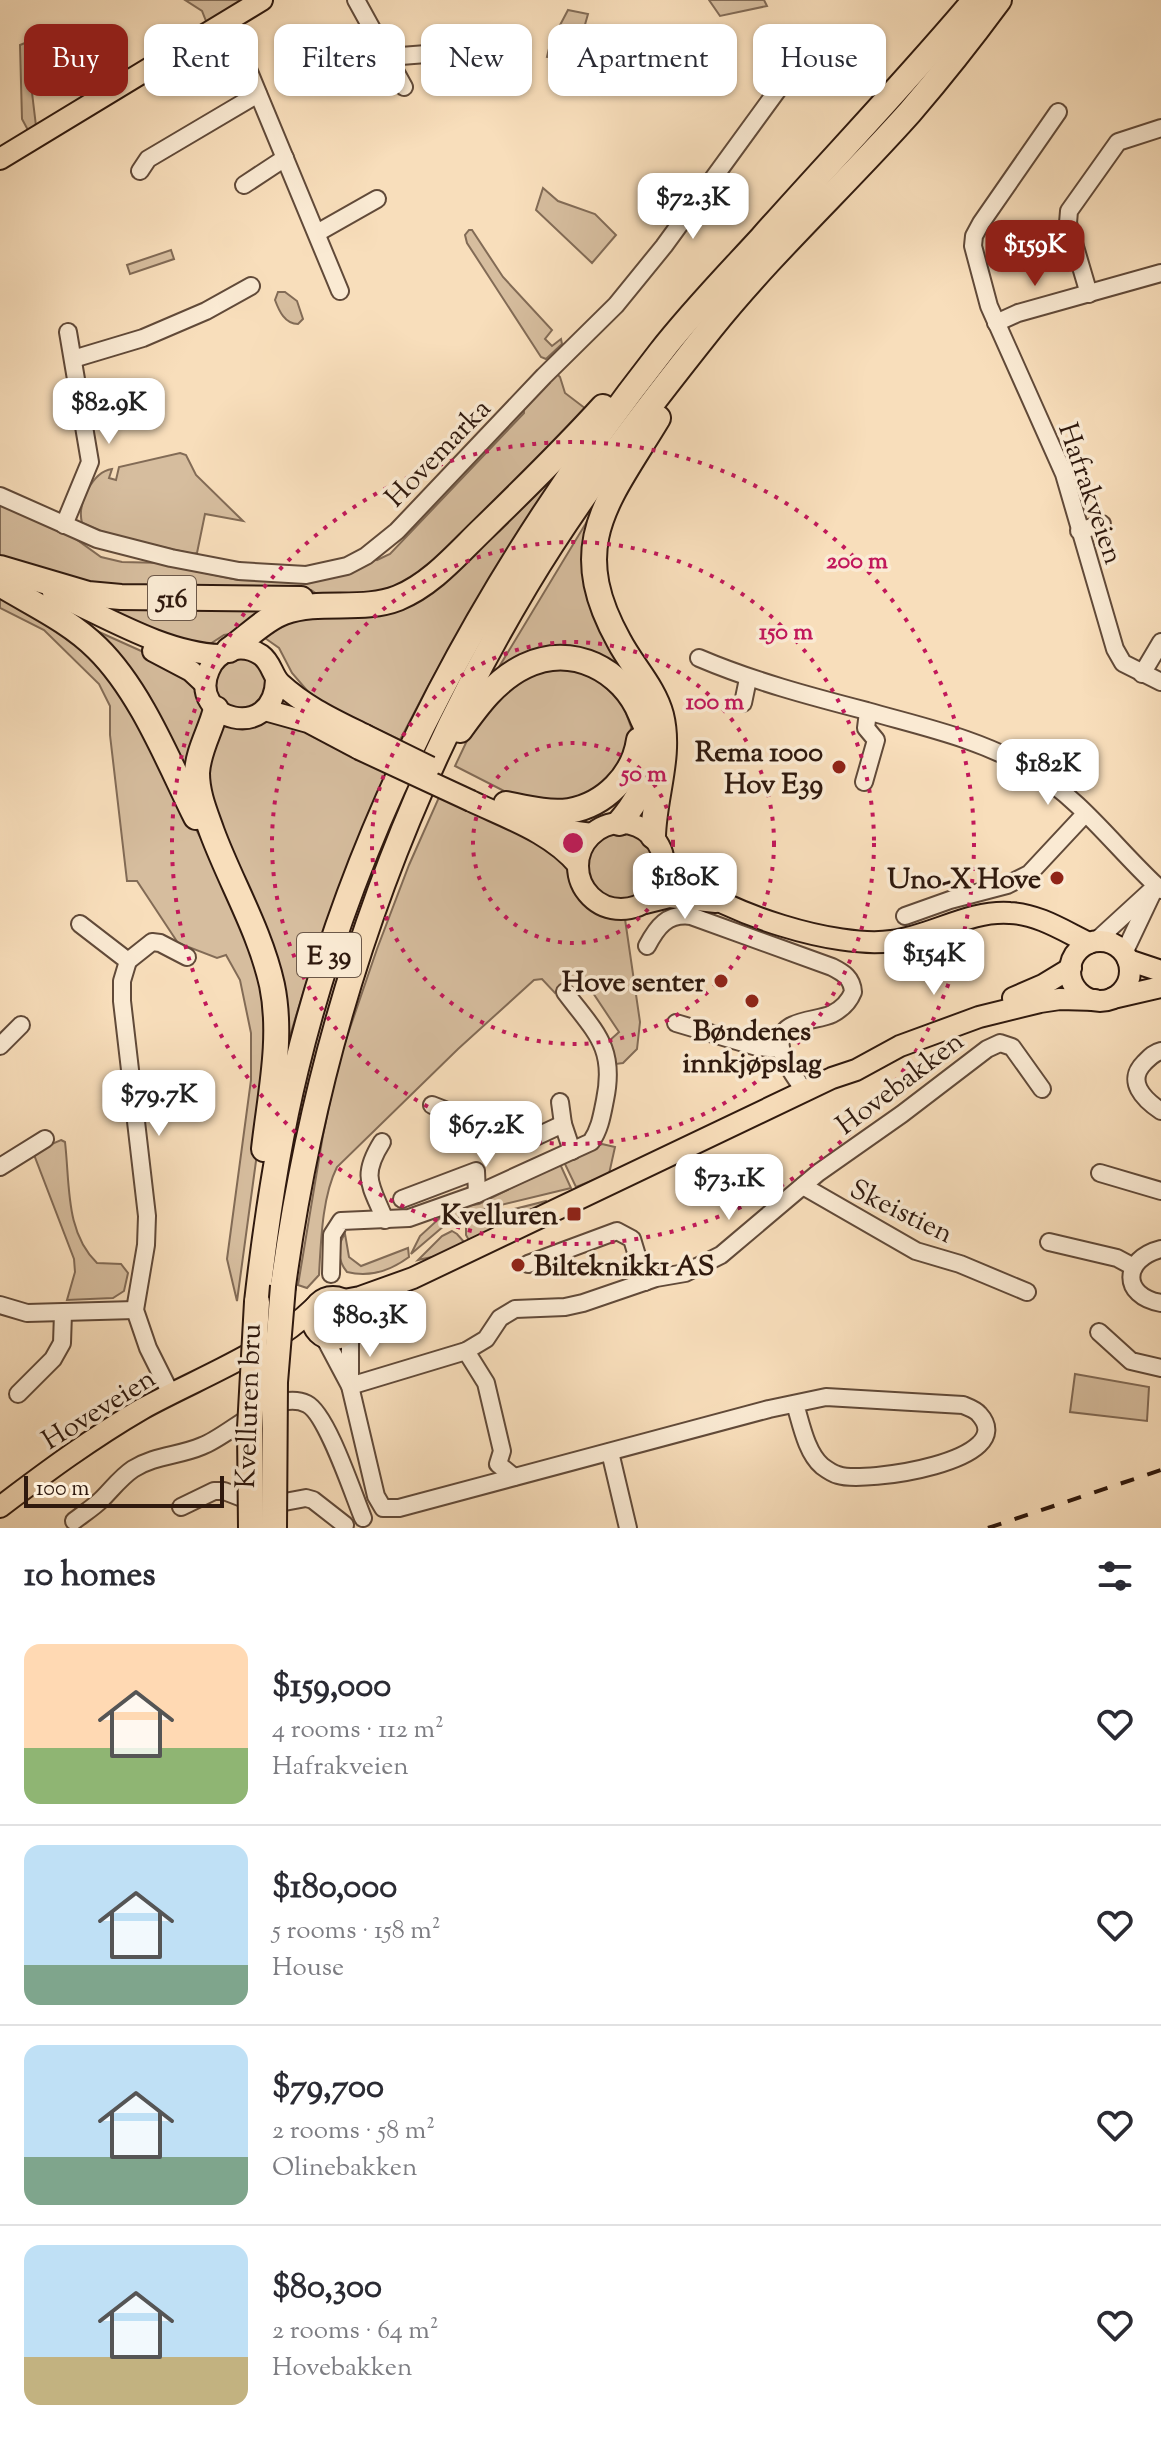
<!DOCTYPE html>
<meta charset="utf-8">
<style>
body{margin:0;font-family:"Sorts Mill Goudy",serif;background:#f7f7f7;color:#2b2b33;height:100vh;display:flex;flex-direction:column;font-size:30px;white-space:nowrap}
*{box-sizing:border-box;margin:0}
p{font-size:26px;color:#7c7c81}
.icon{flex:none;width:44px;height:44px;fill:none;stroke:currentColor;stroke-width:2;stroke-linecap:round;stroke-linejoin:round}
.map{position:relative;height:1528px;overflow:hidden}
.panel{display:flex;flex-direction:column;background:#fff;flex:1}
.panel>*{flex:none}
.guide{position:absolute;left:24px;top:24px;width:1114px;height:72px;display:flex;gap:16px}
.scale{position:absolute;left:24px;bottom:20px;width:200px;box-sizing:border-box;padding-left:8px;border:4px solid #2f190e;border-top:0;font-size:22px;line-height:28px;white-space:nowrap;color:#2f190e;-webkit-text-stroke:6px #faead3;paint-order:stroke}
.price{position:absolute;translate:-50% -68px;padding:0 18px;border-radius:16px;background:#fff;color:#222;font-size:26px;line-height:52px;filter:drop-shadow(0 2px 4px #0008)}
.price::after{content:'';position:absolute;left:50%;top:48px;width:24px;height:18px;margin-left:-12px;background:inherit;clip-path:polygon(0 0,100% 0,50% 100%)}
.price.current{background:#8f2418;color:#fff}
ul{padding:0;list-style:none}
li{display:flex;align-items:center;gap:24px;height:200px;padding:0 24px}
li+li{border-top:2px solid #e1e1e2}
li span{display:grid;place-items:center;flex:none;width:224px;height:160px;border-radius:16px;color:#555}
li>.icon{margin-inline-start:auto}
span .icon{width:96px;height:96px;fill:#fffc;stroke-width:1}
li b{font-size:34px}
h2{display:flex;justify-content:space-between;align-items:center;height:96px;padding:0 24px;font-size:34px}
.pill{padding:0 28px;border-radius:16px;background:#fff;box-shadow:0 2px 6px #0004;font-size:28px;line-height:72px}
.pill.current{background:#8f2418;color:#fff}
.map>svg:first-child{display:block}
.green{fill:#d6bd9e;stroke:#826b56;stroke-width:2}
.lines{fill:none;stroke-linecap:round;stroke-linejoin:round}
.minor-casing{stroke:#614a39;stroke-width:20}
.major-casing{stroke:#2f190e;stroke-width:24}
.highway-casing{stroke:#2f190e;stroke-width:28}
.minor{stroke:#faead3;stroke-width:16}
.major{stroke:#f8debb;stroke-width:20}
.highway{stroke:#f8debb;stroke-width:24}
.rail{stroke:#2f190e;stroke-width:4;stroke-dasharray:14 14;stroke-linecap:butt}
.major-bridge-casing{stroke:#2f190e;stroke-width:24;stroke-linecap:butt}
.highway-bridge-casing{stroke:#2f190e;stroke-width:28;stroke-linecap:butt}
.major-bridge{stroke:#f8debb;stroke-width:20}
.highway-bridge{stroke:#f8debb;stroke-width:24}
.ring{fill:none;stroke:#c2185b;stroke-width:4;stroke-dasharray:4 8}
.poi-dot{fill:#8f2418;stroke:#faead3;stroke-width:3}
.labels{text-anchor:middle;stroke-width:7;stroke-linejoin:round;paint-order:stroke}
.shield{fill:#faead3;stroke:#6c5849;stroke-width:2}
.shield-label{font-size:26px;font-weight:bold;fill:#2f190e}
.street-label{font-size:28px;fill:#2f190e;stroke:#faead3}
.poi-label{font-size:28px;font-weight:bold;fill:#2f190e;stroke:#faead3;text-anchor:end}
.centre{fill:#c2185b;stroke:#faead3;stroke-width:4}
.ring-label{font-size:24px;text-anchor:middle;font-weight:bold;fill:#c2185b;stroke:#faead3;stroke-width:7;stroke-linejoin:round;paint-order:stroke}
</style>
<div class="map">
<svg width="1161" height="1528" viewBox="0 0 1161 1528">
<rect width="100%" height="100%" fill="#f8debb"/>
<filter id="stains"><feTurbulence type="fractalNoise" baseFrequency=".0025" numOctaves="4"/><feColorMatrix values="0 0 0 0 .2 0 0 0 0 .09 0 0 0 0 .02 0 0 0 .5 -.17"/></filter>
<radialGradient id="worn" r=".72"><stop offset=".6" stop-color="#630" stop-opacity="0"/><stop offset="1" stop-color="#630" stop-opacity=".3"/></radialGradient>
<!-- green -->
<g class="green">
<polygon points="185,0 248,0 210,23 206,21 202,11"/>
<polygon points="709,0 764,0 767,6 720,16"/>
<polygon points="568,10 588,14 575,60 547,57 550,44"/>
<path d="M58,30L73,31L95,68L87,72L73,46C54,44 40,41 28,59L36,126L29,132L22,119L20,45Z"/>
<polygon points="543,188 558,201 595,214 616,235 592,263 536,210"/>
<polygon points="469,230 472,230 503,277 552,330 545,339 552,346 561,339 562,344 546,359 541,357 467,243 465,235"/>
<polygon points="171,250 174,259 130,274 127,265"/>
<path d="M278,292H285L297,301L303,319L298,324C285,324 279,311 275,300Z"/>
<polygon points="555,372 560,377 565,393 590,412 479,525 401,589 361,595 317,594 311,590 81,585 0,556 0,502 24,512 29,518 73,537 101,557 122,562 165,563 172,566 238,580 275,581 374,558 377,560 390,554 524,413 524,407"/>
<path d="M180,453L186,455L196,475L243,521L205,514L197,553L193,554L110,535L82,523C77,504 92,472 112,469L109,478L116,480L119,467Z"/>
<path d="M565,461C504,551 449,643 400,740L325,704L310,694L292,673L279,648L262,636L278,621L372,611Z"/>
<polygon points="586,523 591,528 630,676 614,663 585,651 503,672 499,667"/>
<polygon points="0,594 53,623 97,662 134,711 220,875 252,955 266,1009 264,1102 237,1301 227,1259 251,1080 251,1033 240,980 226,955 217,958 178,943 137,881 127,881 110,735 110,706 99,684 44,630 0,608"/>
<polygon points="88,598 269,604 248,631 224,635 210,644 196,645 148,631"/>
<polygon points="79,623 159,659 192,679 206,705 191,780"/>
<circle cx="241" cy="684" r="25"/>
<polygon points="540,668 574,670 597,680 622,702 631,727 630,742 619,771 584,800 541,800 504,791 455,766 472,730 505,689"/>
<path d="M270,721L298,726L389,772C345,860 315,952 287,1046L206,795L210,751H214L223,724Z"/>
<path d="M440,795C470,810 549,839 566,864C569,869 569,877 572,882C582,907 599,916 625,919L640,1022L637,1049L623,1063L616,1064L609,1041L619,1032L581,975L555,993L542,979L534,980L458,1049L337,1167C322,1197 321,1241 319,1275L307,1288L298,1285L323,1135L338,1063L377,949L409,865Z"/>
<circle cx="621" cy="867" r="37"/>
<path d="M61,1140L65,1142C70,1184 65,1232 97,1263L121,1264L128,1273L124,1291L113,1298L67,1300L75,1272L74,1259L33,1152Z"/>
<polygon points="602,1144 615,1147 609,1174 576,1187 564,1162"/>
<polygon points="560,1164 571,1188 468,1213 445,1225 411,1254 420,1236 443,1215 459,1207 479,1204"/>
<polygon points="546,1201 548,1206 470,1242 466,1235 466,1225 471,1220"/>
<polygon points="452,1231 457,1234 465,1243 441,1255 418,1260 442,1236"/>
<path d="M345,1234L349,1257L361,1266L408,1248L409,1257C390,1271 370,1278 347,1272C338,1261 336,1246 345,1234Z"/>
<polygon points="1075,1374 1149,1387 1147,1421 1070,1412"/>
</g>
<g class="lines">
<!-- minor casing -->
<g class="minor-casing">
<g id="minor">
<polyline points="356,0 404,87"/>
<polyline points="228,21 340,291"/>
<polyline points="388,57 452,52 473,54"/>
<polyline points="1058,112 981,223 974,236 973,246 989,306 1064,474 1115,649 1123,663 1161,682"/>
<polyline points="140,171 148,159 258,94"/>
<polyline points="244,185 285,158"/>
<polyline points="317,233 377,199"/>
<polyline points="1089,294 1068,223 1069,211 1118,142 1161,128"/>
<polyline points="996,323 1018,313 1161,273"/>
<polyline points="73,359 143,338 206,311 251,286"/>
<polyline points="0,496 97,539 171,558 239,571 306,575 347,566 366,556 397,531 544,376 616,305 664,246 782,84"/>
<polyline points="64,525 90,462 68,332"/>
<polyline points="1079,531 1102,524"/>
<path d="M699,658C753,681 809,696 867,711C923,727 981,739 1032,770C1083,801 1118,851 1161,890"/>
<polyline points="1142,674 1161,642"/>
<polyline points="743,703 748,679"/>
<polyline points="864,782 876,740 866,728 868,712"/>
<polyline points="905,916 950,900 1007,885 1029,874 1085,814"/>
<polyline points="80,924 128,961 122,981 122,1001 147,1216 146,1245 135,1310 148,1348 171,1394"/>
<polyline points="1096,941 1156,886"/>
<path d="M647,946C657,927 667,913 691,916L832,967C844,973 852,978 853,992C849,1002 842,1009 832,1014C816,1022 776,1018 781,1048C783,1062 797,1079 804,1091"/>
<polyline points="1124,953 1152,894"/>
<polyline points="128,961 152,942 160,943 187,957"/>
<polyline points="676,1023 757,1047 781,1049"/>
<polyline points="0,1046 21,1025"/>
<path d="M1161,1051C1153,1053 1150,1057 1144,1063C1126,1081 1143,1099 1161,1111"/>
<polyline points="560,1102 563,1124 572,1151"/>
<polyline points="432,1105 521,1140 531,1139 563,1124"/>
<path d="M382,1142C360,1177 371,1185 385,1220"/>
<polyline points="0,1167 45,1139"/>
<polyline points="1100,1173 1161,1191"/>
<polyline points="803,1186 916,1251 960,1264 1027,1292"/>
<polyline points="402,1199 476,1171 477,1194"/>
<polyline points="1049,1242 1117,1258 1132,1266"/>
<path d="M1161,1249C1122,1259 1121,1296 1161,1303"/>
<polyline points="528,1264 617,1231 632,1239 645,1282"/>
<path d="M331,1274L332,1235L341,1221L409,1218L477,1194L591,1142C600,1129 602,1115 605,1100C616,1047 595,1032 565,992"/>
<polyline points="0,1305 27,1313 135,1310"/>
<polyline points="350,1332 350,1380"/>
<polyline points="1099,1332 1131,1361 1161,1368"/>
<path d="M324,1337L350,1386L376,1496L383,1508H399L769,1409L826,1397L963,1405C968,1407 976,1410 979,1414C1022,1461 864,1484 838,1475C834,1474 826,1469 822,1466C806,1452 801,1423 795,1404"/>
<polyline points="466,1351 486,1383 502,1451 498,1464 514,1477"/>
<polyline points="350,1386 466,1351 486,1339 500,1318 515,1309 565,1307 583,1303 656,1278 685,1273 721,1255 818,1173 902,1114 987,1049 1000,1043 1012,1047 1042,1089"/>
<polyline points="18,1394 53,1359 62,1343 63,1313"/>
<polyline points="610,1452 628,1528"/>
<polyline points="181,1507 214,1491 224,1491 263,1506 306,1498 313,1500 345,1525"/>
<path d="M74,1521C83,1514 94,1507 102,1499C112,1489 121,1477 133,1469C155,1455 179,1456 202,1446C230,1436 274,1388 307,1404C327,1414 353,1494 363,1518"/>
</g>
</g>
<!-- major casing -->
<g class="major-casing">
<g id="major">
<polyline points="0,159 262,0"/>
<path d="M53,593C105,616 164,653 220,655"/>
<polyline points="153,651 191,671 205,684"/>
<path d="M276,680C274,743 187,720 209,670C213,660 221,653 231,650C241,647 252,649 261,655C272,663 272,676 281,684C306,707 335,720 365,735"/>
<polyline points="265,710 308,722 359,749"/>
<path d="M471,801C509,819 551,833 578,865"/>
<polyline points="535,818 569,831 592,834"/>
<circle cx="621" cy="866" r="43"/>
<path d="M664,860C669,866 674,874 680,878C726,913 835,949 892,941C932,936 969,910 1010,913C1038,914 1064,931 1089,943"/>
<polyline points="645,903 669,897 716,902"/>
<circle cx="1100" cy="971" r="30"/>
<polyline points="1128,960 1161,971"/>
<polyline points="1013,998 1043,985 1071,968"/>
<polyline points="1113,998 1161,987"/>
<circle cx="333" cy="1318" r="21"/>
<polyline points="344,1300 360,1297 413,1278 832,1078 856,1070 900,1046 979,1017 1040,1002 1060,999 1095,1000"/>
<path d="M0,1507C46,1472 92,1438 142,1409C200,1377 268,1353 316,1306"/>
</g>
</g>
<!-- highway casing -->
<g class="highway-casing">
<g id="highway">
<polyline points="0,568 88,594 121,597 301,599"/>
<path d="M0,584C33,604 70,621 97,648C141,691 169,763 196,817"/>
<path d="M229,650C247,638 264,619 284,612C320,599 363,612 398,598C432,584 457,554 483,529C524,489 565,449 603,407"/>
<path d="M216,709C211,730 198,750 197,773C197,794 205,812 212,832C231,883 260,931 272,985C283,1038 270,1095 264,1149"/>
<path d="M460,730C478,705 496,680 525,666C572,643 623,670 641,715C644,723 649,730 650,738C654,770 639,800 619,823"/>
<path d="M506,804C526,808 549,814 569,811C605,805 634,775 639,740"/>
<path d="M653,836C654,796 671,755 661,715C654,688 632,666 619,641C565,544 608,501 658,418"/>
<path d="M283,1286C317,1035 396,803 526,585C580,495 645,411 711,328C772,252 845,185 910,112C941,76 971,38 999,0"/>
<path d="M257,1302C266,1223 277,1146 296,1069C359,807 495,564 660,353C691,313 727,276 761,239C832,159 906,82 975,0"/>
</g>
</g>
<!-- minor -->
<use href="#minor" class="minor"/>
<!-- major -->
<use href="#major" class="major"/>
<!-- highway -->
<use href="#highway" class="highway"/>
<!-- rail -->
<polyline class="rail" points="988,1528 1161,1470"/>
<!-- major-bridge casing -->
<g class="major-bridge-casing">
<g id="major-bridge">
<polyline points="365,735 430,767"/>
<polyline points="359,749 471,801"/>
</g>
</g>
<!-- highway-bridge casing -->
<g class="highway-bridge-casing">
<g id="highway-bridge">
<polyline points="251,1528 250,1428 257,1302"/>
<polyline points="274,1528 275,1382 283,1286"/>
</g>
</g>
<!-- major-bridge -->
<use href="#major-bridge" class="major-bridge"/>
<!-- highway-bridge -->
<use href="#highway-bridge" class="highway-bridge"/>
</g>
<!-- distance rings -->
<g class="ring">
<circle cx="573" cy="843" r="100"/>
<circle cx="573" cy="843" r="201"/>
<circle cx="573" cy="843" r="301"/>
<circle cx="573" cy="843" r="401"/>
</g>
<!-- markers -->
<g class="poi-dot">
<circle cx="839" cy="767" r="8"/>
<circle cx="1057" cy="878" r="8"/>
<circle cx="721" cy="981" r="8"/>
<circle cx="752" cy="1001" r="8"/>
<rect x="566" y="1206" width="16" height="16" rx="4"/>
<circle cx="518" cy="1265" r="8"/>
</g>
<g class="labels">
<!-- shield labels -->
<g class="shield">
<rect x="148" y="576" width="48" height="44" rx="6"/>
<rect x="297" y="933" width="64" height="44" rx="6"/>
</g>
<g class="shield-label">
<text x="172" y="607">516</text>
<text x="329" y="964">E 39</text>
</g>
<!-- street labels -->
<g class="street-label">
<text transform="translate(437 452) rotate(-46)" y="10">Hovemarka</text>
<text transform="translate(1092 493) rotate(71)" y="10">Hafrakveien</text>
<text transform="translate(899 1082) rotate(-37)" y="10">Hovebakken</text>
<text transform="translate(902 1210) rotate(26)" y="10">Skeistien</text>
<text transform="translate(247 1406) rotate(-88)" y="10">Kvelluren bru</text>
<text transform="translate(98 1408) rotate(-32)" y="10">Hoveveien</text>
</g>
<!-- poi labels -->
<g class="poi-label">
<text x="823" y="761">Rema 1000<tspan x="823" dy="32">Hov E39</tspan></text>
<text x="1041" y="888">Uno-X Hove</text>
<text x="705" y="991">Hove senter</text>
<text x="752" y="1040" text-anchor="middle">Bøndenes<tspan x="752" dy="32">innkjøpslag</tspan></text>
<text x="558" y="1224">Kvelluren</text>
<text x="534" y="1275" text-anchor="start">Bilteknikk1 AS</text>
</g>
</g>
<circle cx="573" cy="843" r="12" class="centre"/>
<g class="ring-label">
<text x="857" y="568">200 m</text>
<text x="786" y="639">150 m</text>
<text x="715" y="709">100 m</text>
<text x="644" y="781">50 m</text>
</g>
<rect width="100%" height="100%" filter="url(#stains)"/>
<rect width="100%" height="100%" fill="url(#worn)"/>
</svg>
<div class="scale">100 m</div>
<b class="price" style="left:693px;top:241px">$72.3K</b>
<b class="price current" style="left:1035px;top:288px">$159K</b>
<b class="price" style="left:109px;top:446px">$82.9K</b>
<b class="price" style="left:1048px;top:807px">$182K</b>
<b class="price" style="left:685px;top:921px">$180K</b>
<b class="price" style="left:934px;top:997px">$154K</b>
<b class="price" style="left:159px;top:1138px">$79.7K</b>
<b class="price" style="left:486px;top:1169px">$67.2K</b>
<b class="price" style="left:729px;top:1222px">$73.1K</b>
<b class="price" style="left:370px;top:1359px">$80.3K</b>
<div class="guide">
<a class="pill current">Buy</a>
<a class="pill">Rent</a>
<a class="pill">Filters</a>
<a class="pill">New</a>
<a class="pill">Apartment</a>
<a class="pill">House</a>
</div>
</div>
<section class="panel">
<h2>10 homes<svg class="icon" aria-label="filters" viewBox="0 0 24 24"><path d="M4 7h16M4 17h16"/><circle cx="9" cy="7" r="2"/><circle cx="15" cy="17" r="2"/></svg></h2>
<ul>
<li><span style="background:linear-gradient(#ffd9b3 65%,#8fb573 0)"><svg class="icon" aria-label="home" viewBox="0 0 24 24"><path d="M3 11l9-7 9 7M6 9v11h12V9"/></svg></span><div><b>$159,000</b><p>4 rooms · 112 m²</p><p>Hafrakveien</p></div><svg class="icon" aria-label="heart" viewBox="0 0 24 24"><path d="M12 20l-8-8c-3-5 5-10 8-4 3-6 11-1 8 4z"/></svg></li>
<li><span style="background:linear-gradient(#bfe0f5 75%,#7fa58c 0)"><svg class="icon" aria-label="home" viewBox="0 0 24 24"><path d="M3 11l9-7 9 7M6 9v11h12V9"/></svg></span><div><b>$180,000</b><p>5 rooms · 158 m²</p><p>House</p></div><svg class="icon" aria-label="heart" viewBox="0 0 24 24"><path d="M12 20l-8-8c-3-5 5-10 8-4 3-6 11-1 8 4z"/></svg></li>
<li><span style="background:linear-gradient(#bfe0f5 70%,#7fa58c 0)"><svg class="icon" aria-label="home" viewBox="0 0 24 24"><path d="M3 11l9-7 9 7M6 9v11h12V9"/></svg></span><div><b>$79,700</b><p>2 rooms · 58 m²</p><p>Olinebakken</p></div><svg class="icon" aria-label="heart" viewBox="0 0 24 24"><path d="M12 20l-8-8c-3-5 5-10 8-4 3-6 11-1 8 4z"/></svg></li>
<li><span style="background:linear-gradient(#bfe0f5 70%,#c2b280 0)"><svg class="icon" aria-label="home" viewBox="0 0 24 24"><path d="M3 11l9-7 9 7M6 9v11h12V9"/></svg></span><div><b>$80,300</b><p>2 rooms · 64 m²</p><p>Hovebakken</p></div><svg class="icon" aria-label="heart" viewBox="0 0 24 24"><path d="M12 20l-8-8c-3-5 5-10 8-4 3-6 11-1 8 4z"/></svg></li>
</ul>
</section>
